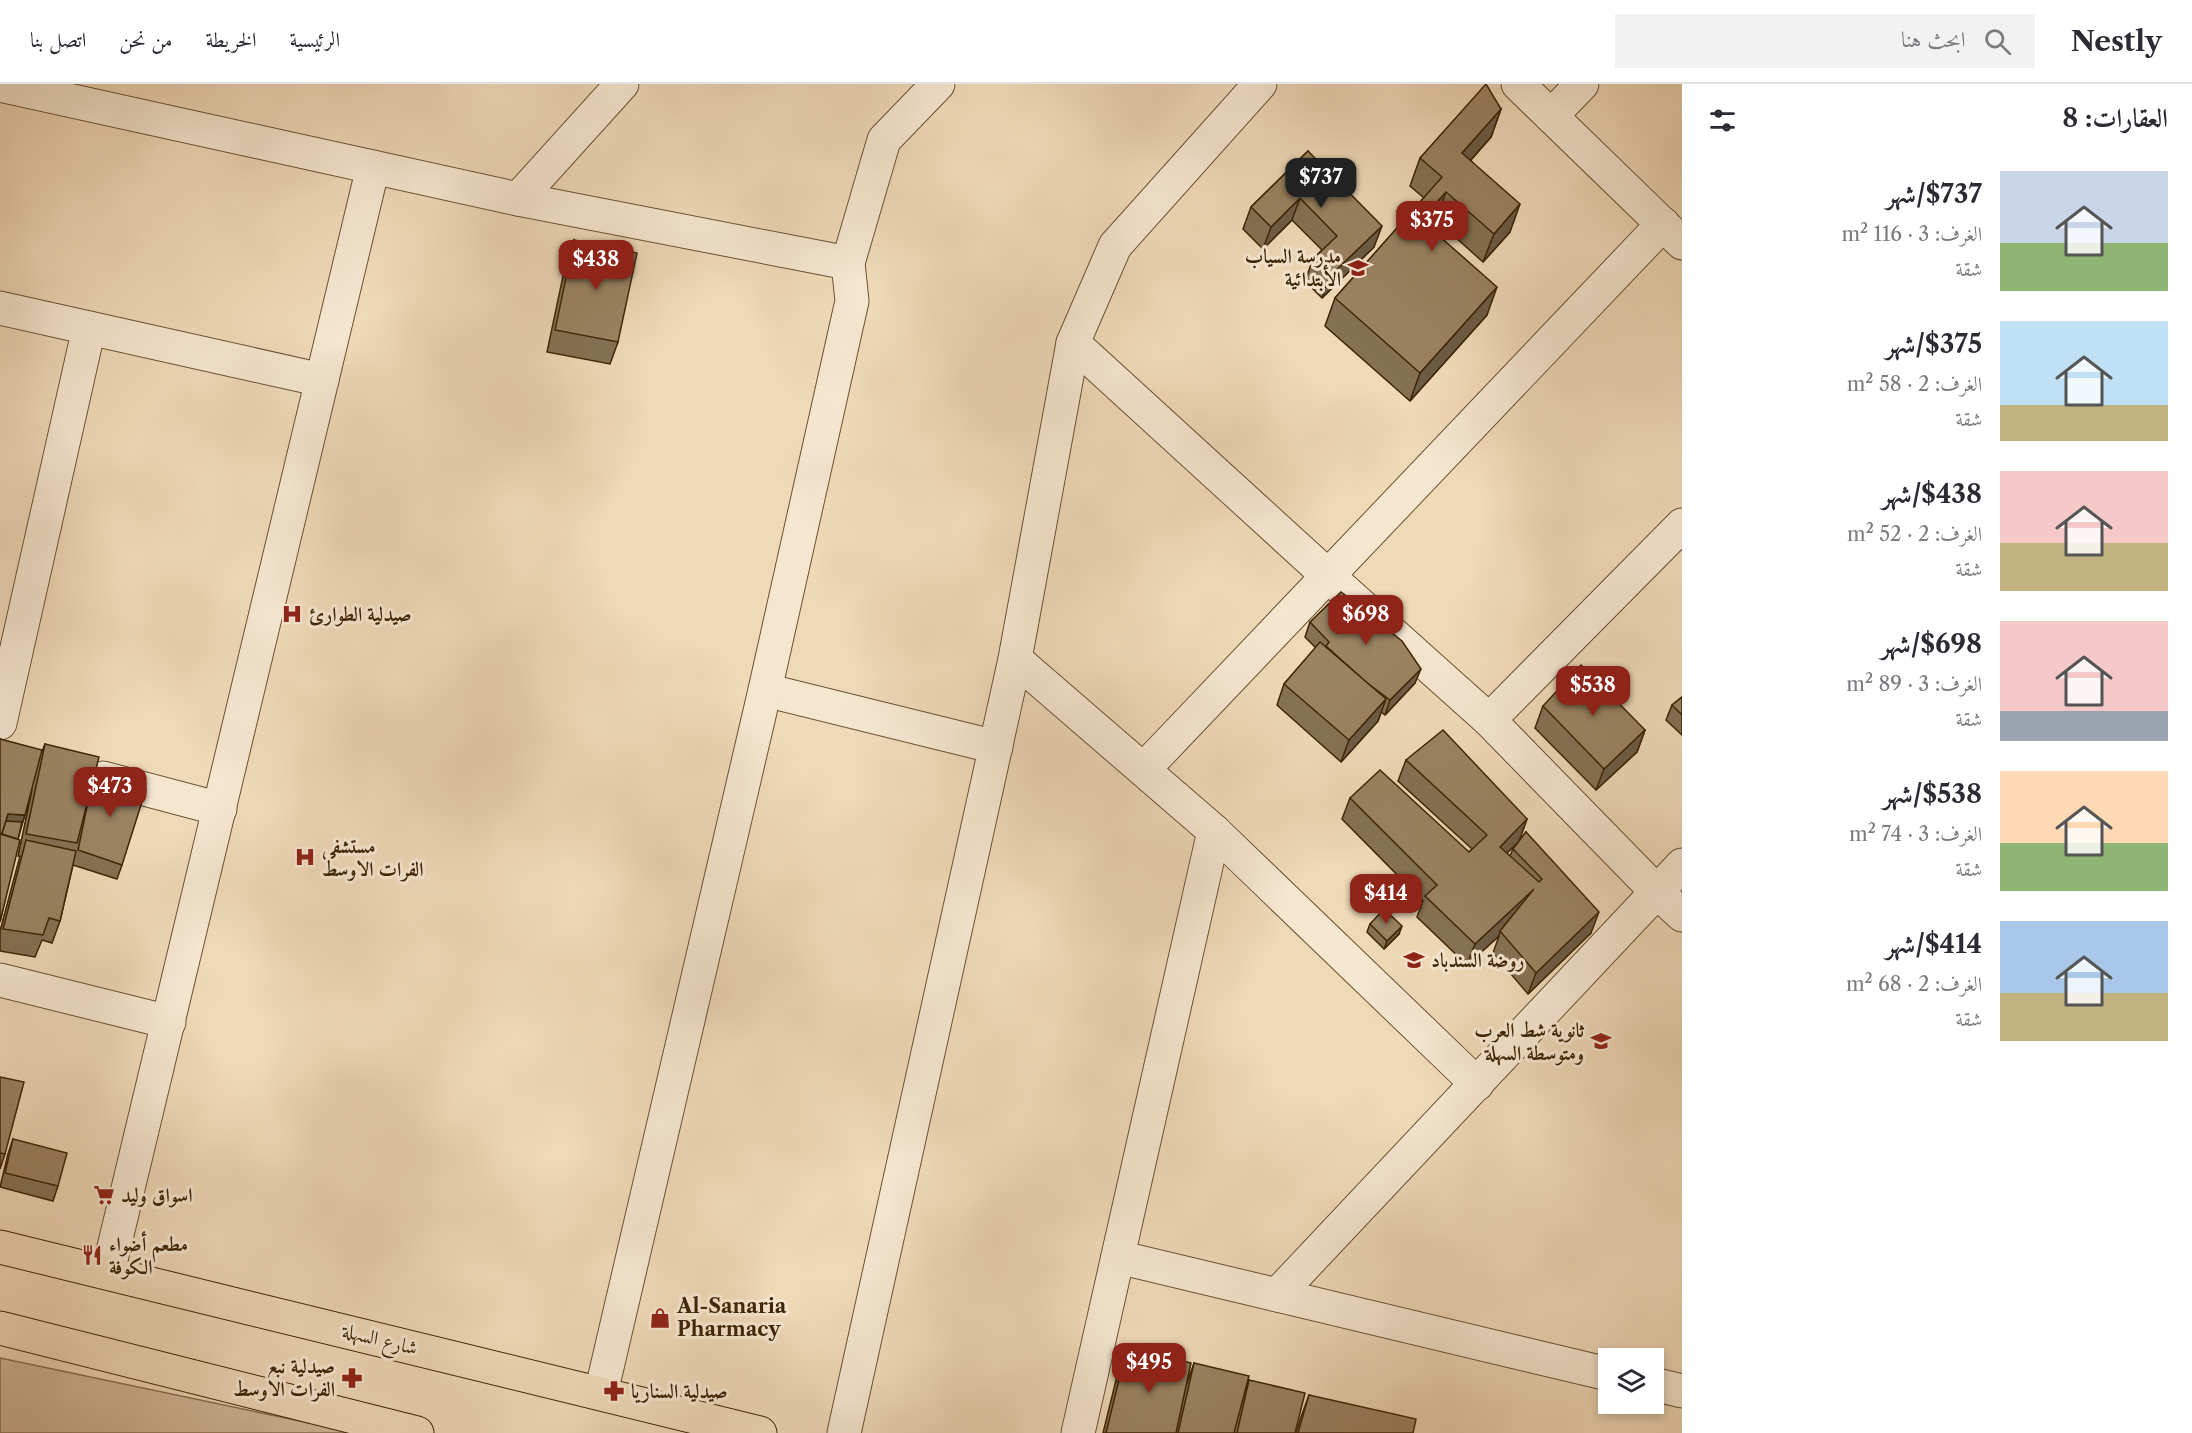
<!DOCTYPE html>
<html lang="ar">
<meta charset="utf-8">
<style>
body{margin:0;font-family:"Libre Caslon Text",Amiri,serif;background:#f2f2f3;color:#2b2b33;direction:rtl;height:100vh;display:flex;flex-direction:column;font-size:22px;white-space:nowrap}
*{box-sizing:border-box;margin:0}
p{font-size:20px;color:#7c7c81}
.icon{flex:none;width:33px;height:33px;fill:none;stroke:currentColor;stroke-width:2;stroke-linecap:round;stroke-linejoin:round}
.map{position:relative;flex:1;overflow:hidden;direction:ltr}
.details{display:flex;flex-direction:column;background:#fff;width:510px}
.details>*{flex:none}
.tools{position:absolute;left:1598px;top:1264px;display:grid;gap:12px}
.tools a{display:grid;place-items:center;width:66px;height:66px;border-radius:0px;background:#fff;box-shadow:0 3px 9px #0003;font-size:30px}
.price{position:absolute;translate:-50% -51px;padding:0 14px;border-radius:12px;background:#8f2418;color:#fff;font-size:20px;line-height:39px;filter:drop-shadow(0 2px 3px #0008)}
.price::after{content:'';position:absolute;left:50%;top:36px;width:18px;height:14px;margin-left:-9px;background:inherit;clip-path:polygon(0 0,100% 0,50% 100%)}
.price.selected{background:#222;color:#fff}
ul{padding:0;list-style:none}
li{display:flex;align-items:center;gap:18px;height:150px;padding:0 24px}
li span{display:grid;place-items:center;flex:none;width:168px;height:120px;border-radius:0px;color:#555}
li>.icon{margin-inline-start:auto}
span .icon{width:72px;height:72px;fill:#fffc;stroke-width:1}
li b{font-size:26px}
h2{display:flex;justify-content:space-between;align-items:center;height:72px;padding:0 24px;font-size:26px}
header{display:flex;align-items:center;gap:36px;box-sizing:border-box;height:84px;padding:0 30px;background:#fff;border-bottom:2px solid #e1e1e2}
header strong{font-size:28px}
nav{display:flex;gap:33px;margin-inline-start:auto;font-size:21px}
.search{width:420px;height:54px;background:#f2f2f3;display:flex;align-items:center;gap:15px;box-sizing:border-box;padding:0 21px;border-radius:0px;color:#7c7c81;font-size:22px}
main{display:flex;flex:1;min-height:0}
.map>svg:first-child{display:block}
.green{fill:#d1ba99;stroke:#88704f;stroke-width:1.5}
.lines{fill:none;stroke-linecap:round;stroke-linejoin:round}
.minor-casing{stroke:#6a5232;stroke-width:35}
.major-casing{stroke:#3e2505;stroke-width:35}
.minor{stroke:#f5e6d0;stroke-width:33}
.major{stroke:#efd9b7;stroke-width:33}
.wall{fill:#847154;stroke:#3e2505;stroke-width:1.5}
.shaded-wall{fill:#6c5c45;stroke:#3e2505;stroke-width:1.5}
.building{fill:#9a8362;stroke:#3e2505;stroke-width:1.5}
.labels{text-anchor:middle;stroke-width:6;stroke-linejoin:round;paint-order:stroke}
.poi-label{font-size:20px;font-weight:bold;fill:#3e2505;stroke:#f5e6d0;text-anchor:start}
.street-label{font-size:20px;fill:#3e2505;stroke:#f5e6d0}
</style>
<header>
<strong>Nestly</strong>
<div class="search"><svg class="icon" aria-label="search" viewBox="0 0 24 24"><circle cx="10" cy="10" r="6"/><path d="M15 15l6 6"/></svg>ابحث هنا</div>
<nav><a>الرئيسية</a><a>الخريطة</a><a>من نحن</a><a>اتصل بنا</a></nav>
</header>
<main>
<section class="details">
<h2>العقارات: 8<svg class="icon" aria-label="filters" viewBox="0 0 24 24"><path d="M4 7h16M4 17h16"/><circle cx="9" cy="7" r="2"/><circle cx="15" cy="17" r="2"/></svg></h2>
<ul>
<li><span style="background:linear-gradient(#c9d6e8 60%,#8fb573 0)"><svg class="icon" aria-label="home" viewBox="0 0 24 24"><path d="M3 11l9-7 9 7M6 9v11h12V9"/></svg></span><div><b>$737/شهر</b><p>الغرف: 3 · 116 m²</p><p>شقة</p></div></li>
<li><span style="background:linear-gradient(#bfe0f5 70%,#c2b280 0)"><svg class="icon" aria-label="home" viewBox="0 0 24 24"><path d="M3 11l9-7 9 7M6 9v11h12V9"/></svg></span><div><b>$375/شهر</b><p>الغرف: 2 · 58 m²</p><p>شقة</p></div></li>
<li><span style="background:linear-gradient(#f6c9c9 60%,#c2b280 0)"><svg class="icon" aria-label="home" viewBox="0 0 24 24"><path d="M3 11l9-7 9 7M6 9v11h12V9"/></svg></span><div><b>$438/شهر</b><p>الغرف: 2 · 52 m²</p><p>شقة</p></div></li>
<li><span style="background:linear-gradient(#f6c9c9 75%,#9aa5b1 0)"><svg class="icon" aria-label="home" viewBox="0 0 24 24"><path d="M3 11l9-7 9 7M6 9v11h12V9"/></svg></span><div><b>$698/شهر</b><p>الغرف: 3 · 89 m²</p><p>شقة</p></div></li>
<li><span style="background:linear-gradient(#ffd9b3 60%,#8fb573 0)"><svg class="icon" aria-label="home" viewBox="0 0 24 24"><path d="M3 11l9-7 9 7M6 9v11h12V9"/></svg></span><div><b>$538/شهر</b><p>الغرف: 3 · 74 m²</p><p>شقة</p></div></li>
<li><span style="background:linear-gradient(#a9c7e8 60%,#c2b280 0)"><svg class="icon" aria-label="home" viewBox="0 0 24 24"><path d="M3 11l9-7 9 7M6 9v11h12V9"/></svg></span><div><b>$414/شهر</b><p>الغرف: 2 · 68 m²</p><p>شقة</p></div></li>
</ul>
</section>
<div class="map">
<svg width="1682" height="1349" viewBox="0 0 1682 1349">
<rect width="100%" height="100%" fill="#efd9b7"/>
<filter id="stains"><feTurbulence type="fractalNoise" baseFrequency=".00333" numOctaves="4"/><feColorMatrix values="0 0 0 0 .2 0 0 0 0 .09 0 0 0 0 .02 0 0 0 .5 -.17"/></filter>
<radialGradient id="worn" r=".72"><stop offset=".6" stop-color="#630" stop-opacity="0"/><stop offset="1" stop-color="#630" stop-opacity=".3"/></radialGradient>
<!-- green -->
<polygon class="green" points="0,1274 357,1349 0,1349"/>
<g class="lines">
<!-- minor casing -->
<g class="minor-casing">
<g id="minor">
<polyline points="1518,0 1682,159"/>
<polyline points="0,1 518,115 848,179"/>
<polyline points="1551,32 1582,0"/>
<polyline points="518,115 622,0"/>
<polyline points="0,224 322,296"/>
<polyline points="1073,259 1327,491 1489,636 1656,807 1682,831"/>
<polyline points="1015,575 1214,747 1477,1000"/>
<polyline points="765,606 996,663"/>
<polyline points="1489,636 1682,441"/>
<polyline points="0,639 89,244"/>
<polyline points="1144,685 1663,140"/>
<polyline points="103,694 220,725"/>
<polyline points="0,896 169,938"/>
<polyline points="1118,1173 1608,1290"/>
<polyline points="108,1188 373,83"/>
<polyline points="1277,1211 1682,781"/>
<polyline points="1653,1300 1682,1307"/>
<polyline points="601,1309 765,606 852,217 848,179 884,56 938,0"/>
<polyline points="844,1349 1015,575 1073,259 1115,162 1260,0"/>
<polyline points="1078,1349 1214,747"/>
</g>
</g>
<!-- major casing -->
<g class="major-casing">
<g id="major">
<polyline points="0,1163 760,1349"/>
<polyline points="0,1244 417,1349"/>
</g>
</g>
<!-- minor -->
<use href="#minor" class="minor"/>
<!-- major -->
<use href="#major" class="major"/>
</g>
<!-- wall -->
<g class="wall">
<polygon points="1501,25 1491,53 1471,76 1510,148 1483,178 1436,136 1429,143 1487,231 1410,317 1325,242 1335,214 1424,114 1410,102 1420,74"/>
<polygon points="1308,67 1374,163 1322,214 1305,197 1313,175 1322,166 1292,136 1263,165 1243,145 1251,123"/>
<polygon points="574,156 618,258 610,280 547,268 566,178"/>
<polygon points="1356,531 1415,599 1385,631 1381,628 1378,637 1341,678 1277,621 1284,600 1316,564 1305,553 1310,538"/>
<polygon points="1682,613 1682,651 1666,636 1672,621"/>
<polygon points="1543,622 1645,646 1637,668 1596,706 1535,644"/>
<polygon points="0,655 42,667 45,660 94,689 122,781 117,795 73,781 60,837 52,859 42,856 35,873 0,867 0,847 20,772 18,772 32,706 18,755 0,838"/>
<polygon points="1406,676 1527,735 1519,757 1507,769 1510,772 1513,765 1526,748 1591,849 1528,910 1493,869 1499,852 1467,881 1417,833 1423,817 1342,735 1350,714 1469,768 1472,765 1398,697"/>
<polygon points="1370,840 1399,850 1384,865 1367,848"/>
<polygon points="0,993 5,1070 0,1085"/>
<polygon points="13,1055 58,1102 53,1117 0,1103 8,1070"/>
<polygon points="1127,1263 1187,1299 1194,1279 1245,1307 1249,1296 1295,1349 1103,1349 1119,1284"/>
<polygon points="1309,1311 1413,1349 1296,1349 1301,1333"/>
</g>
<!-- shaded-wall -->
<g class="shaded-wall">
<polygon points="1501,25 1491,53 1452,97 1462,69"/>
<polygon points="1446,108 1436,136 1411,164 1421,136"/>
<polygon points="1300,114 1292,136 1263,165 1271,143"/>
<polygon points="1520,120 1510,148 1483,178 1494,150"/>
<polygon points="1382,142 1374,163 1322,214 1330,192"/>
<polygon points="1497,203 1487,231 1410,317 1420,289"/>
<polygon points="1360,522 1354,537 1337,550"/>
<polygon points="1421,585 1415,599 1385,631 1390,616"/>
<polygon points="1386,615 1378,637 1341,678 1349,656"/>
<polygon points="1645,646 1637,668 1596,706 1604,685"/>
<polygon points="8,730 25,731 20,746 3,745"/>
<polygon points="1527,735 1519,757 1492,784 1500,763"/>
<polygon points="1534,805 1500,847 1499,852 1467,881 1475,860"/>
<polygon points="1599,828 1591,849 1528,910 1536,889"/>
<polygon points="1402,842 1399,850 1384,865 1387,857"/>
</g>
<!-- building -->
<g class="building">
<polygon points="1486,0 1501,25 1462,69 1520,120 1494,150 1446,108 1421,136 1497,203 1420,289 1335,214 1442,93 1420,74"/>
<polygon points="1308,67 1382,142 1330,192 1313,175 1337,152 1300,114 1271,143 1251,123"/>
<polygon points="574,156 637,169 618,258 555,246"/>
<polygon points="1341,508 1360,522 1337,550 1362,525 1402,557 1421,585 1390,616 1366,598 1326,562 1329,558 1310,538"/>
<polygon points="1320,558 1386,615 1349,656 1284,600"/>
<polygon points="1581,581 1645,646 1604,685 1543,622"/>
<polygon points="1682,613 1682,631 1672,621"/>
<polygon points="1443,646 1527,735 1500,763 1539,798 1542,795 1513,765 1526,748 1599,828 1536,889 1500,847 1534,805 1475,860 1425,812 1437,801 1350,714 1380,686 1469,768 1487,751 1406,676"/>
<polygon points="0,655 42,666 25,731 8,730 2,750 0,750"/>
<polygon points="45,660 99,673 77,759 26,750"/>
<polygon points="94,689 146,705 122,781 78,766"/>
<polygon points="6,737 22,738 18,755 2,750"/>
<polygon points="0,750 20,756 0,838"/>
<polygon points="26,756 76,767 60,837 49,834 43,851 3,845"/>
<polygon points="1384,825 1402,842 1387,857 1370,840"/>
<polygon points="0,993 24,998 5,1070 0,1069"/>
<polygon points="13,1055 67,1069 58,1102 5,1089"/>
<polygon points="1127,1263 1191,1279 1176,1349 1106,1349"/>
<polygon points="1194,1279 1249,1292 1234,1349 1178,1349"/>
<polygon points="1249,1296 1305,1309 1295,1349 1237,1349"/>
<polygon points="1309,1311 1416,1335 1413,1349 1298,1349"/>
</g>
<!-- icons -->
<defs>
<g id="school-bare" transform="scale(1.62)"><path d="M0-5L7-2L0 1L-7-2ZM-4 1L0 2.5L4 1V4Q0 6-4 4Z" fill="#8f2418" stroke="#f5e6d0" stroke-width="2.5" paint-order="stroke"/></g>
<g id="hospital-bare" transform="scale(1.62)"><path d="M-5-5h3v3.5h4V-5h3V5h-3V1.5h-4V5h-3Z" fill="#8f2418" stroke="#f5e6d0" stroke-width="2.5" paint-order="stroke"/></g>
<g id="supermarket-bare" transform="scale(1.62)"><path d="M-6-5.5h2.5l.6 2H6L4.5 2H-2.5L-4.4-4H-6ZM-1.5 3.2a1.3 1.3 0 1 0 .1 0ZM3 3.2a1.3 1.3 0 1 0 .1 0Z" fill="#8f2418" stroke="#f5e6d0" stroke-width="2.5" paint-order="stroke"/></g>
<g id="restaurant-bare" transform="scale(1.62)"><path d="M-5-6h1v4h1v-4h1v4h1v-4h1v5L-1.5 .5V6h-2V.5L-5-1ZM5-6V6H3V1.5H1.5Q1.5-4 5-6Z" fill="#8f2418" stroke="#f5e6d0" stroke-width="2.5" paint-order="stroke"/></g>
<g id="shop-bare" transform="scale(1.62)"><path d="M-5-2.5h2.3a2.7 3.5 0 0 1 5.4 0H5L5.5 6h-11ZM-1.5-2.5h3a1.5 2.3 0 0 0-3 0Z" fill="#8f2418" stroke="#f5e6d0" stroke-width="2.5" paint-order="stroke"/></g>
<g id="pharmacy-bare" transform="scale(1.62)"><path d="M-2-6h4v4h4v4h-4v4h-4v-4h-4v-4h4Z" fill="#8f2418" stroke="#f5e6d0" stroke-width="2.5" paint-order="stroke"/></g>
</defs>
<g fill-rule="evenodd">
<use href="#school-bare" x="1358" y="184"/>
<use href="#hospital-bare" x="292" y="530"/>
<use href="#hospital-bare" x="305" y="773"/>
<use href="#school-bare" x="1414" y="876"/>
<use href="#school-bare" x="1601" y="957"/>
<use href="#supermarket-bare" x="104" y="1111"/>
<use href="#restaurant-bare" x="92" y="1171"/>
<use href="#shop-bare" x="660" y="1234"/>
<use href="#pharmacy-bare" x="352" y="1294"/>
<use href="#pharmacy-bare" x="614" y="1307"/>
</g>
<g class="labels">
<!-- poi labels -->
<g class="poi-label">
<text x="1341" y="179" text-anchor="end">مدرسة السياب<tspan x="1341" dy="23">الأبتدائية</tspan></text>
<text x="309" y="537">صيدلية الطوارئ</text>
<text x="322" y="769">مستشفى<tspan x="322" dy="23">الفرات الاوسط</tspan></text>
<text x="1431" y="883">روضة السندباد</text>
<text x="1584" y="953" text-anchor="end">ثانوية شط العرب<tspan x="1584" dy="23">ومتوسطة السهلة</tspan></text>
<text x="121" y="1118">اسواق وليد</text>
<text x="109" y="1167">مطعم أضواء<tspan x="109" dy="23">الكوفة</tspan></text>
<text x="677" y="1229">Al-Sanaria<tspan x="677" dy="23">Pharmacy</tspan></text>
<text x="335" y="1289" text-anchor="end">صيدلية نبع<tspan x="335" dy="23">الفرات الاوسط</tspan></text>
<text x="631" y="1314">صيدلية السناريا</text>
</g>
<!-- street labels -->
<g class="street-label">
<text transform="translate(380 1255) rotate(14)" y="7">شارع السهلة</text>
</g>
</g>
<rect width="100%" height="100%" filter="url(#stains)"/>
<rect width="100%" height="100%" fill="url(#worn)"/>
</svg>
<div class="tools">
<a><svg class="icon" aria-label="layers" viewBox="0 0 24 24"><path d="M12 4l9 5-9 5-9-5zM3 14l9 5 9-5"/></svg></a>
</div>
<b class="price selected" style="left:1321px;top:125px">$737</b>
<b class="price" style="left:1432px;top:168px">$375</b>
<b class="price" style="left:596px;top:207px">$438</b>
<b class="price" style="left:1366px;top:562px">$698</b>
<b class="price" style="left:1593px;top:633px">$538</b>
<b class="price" style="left:110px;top:734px">$473</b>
<b class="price" style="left:1386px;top:841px">$414</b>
<b class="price" style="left:1149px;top:1310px">$495</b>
</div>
</main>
